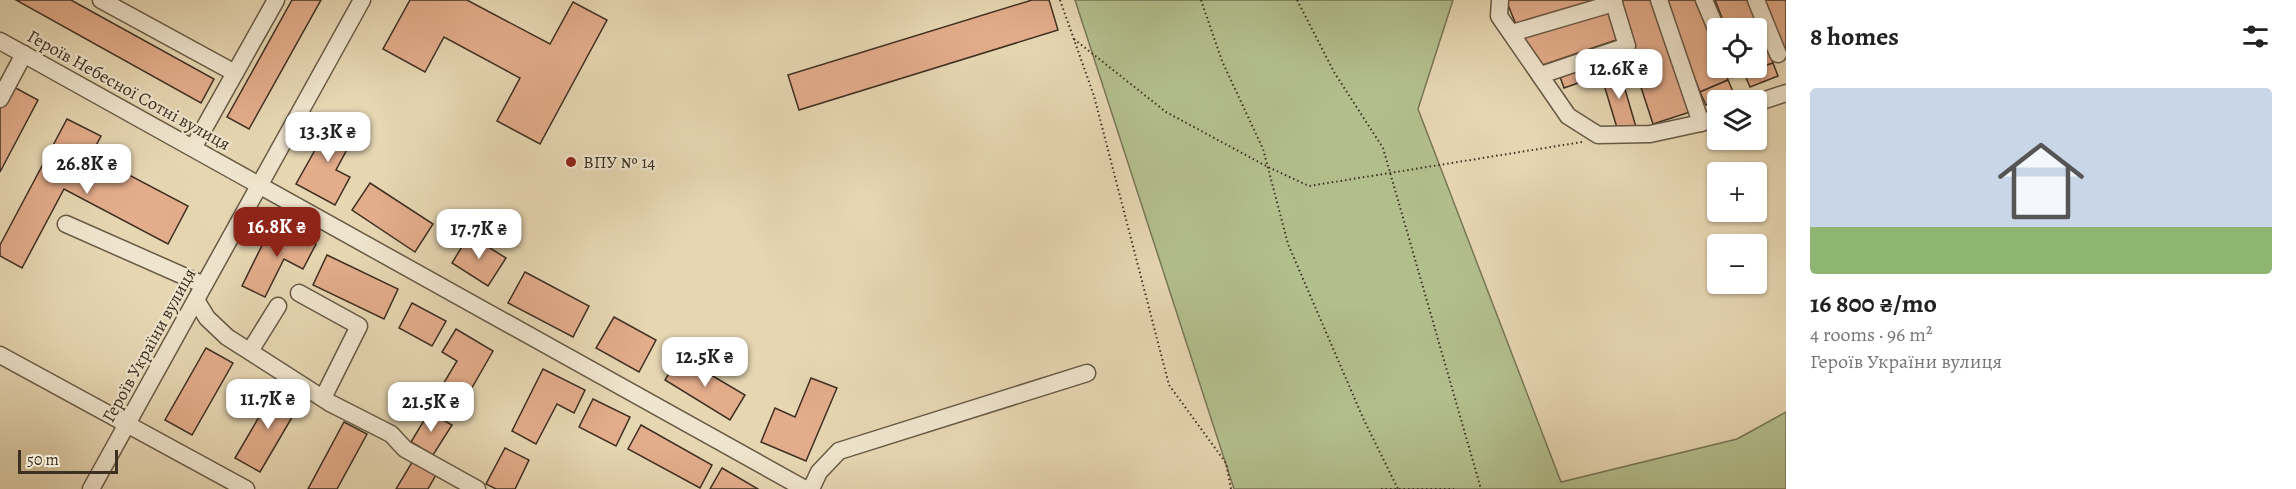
<!DOCTYPE html>
<meta charset="utf-8">
<style>
body{margin:0;font-family:Alegreya,serif;background:#f6f6f6;color:#222;height:100vh;display:flex;flex-direction:column;font-size:22px;white-space:nowrap}
*{box-sizing:border-box;margin:0}
p{font-size:20px;color:#767676}
.icon{flex:none;width:33px;height:33px;fill:none;stroke:currentColor;stroke-width:2;stroke-linecap:round;stroke-linejoin:round}
.map{position:relative;flex:1;overflow:hidden}
.side{display:flex;flex-direction:column;background:#fff;width:510px}
.side>*{flex:none}
.controls{position:absolute;left:1707px;top:18px;display:grid;gap:12px}
.controls a{display:grid;place-items:center;width:60px;height:60px;border-radius:6px;background:#fff;box-shadow:0 2px 4px #0004;font-size:30px}
.scale{position:absolute;left:18px;bottom:15px;width:100px;box-sizing:border-box;padding-left:6px;border:3px solid #3e3021;border-top:0;font-size:16px;line-height:21px;white-space:nowrap;color:#3e3021;-webkit-text-stroke:4px #efe4cd;paint-order:stroke}
.price{position:absolute;translate:-50% -51px;padding:0 14px;border-radius:12px;background:#fff;color:#222;font-size:20px;line-height:39px;filter:drop-shadow(0 2px 3px #0008)}
.price::after{content:'';position:absolute;left:50%;top:36px;width:18px;height:14px;margin-left:-9px;background:inherit;clip-path:polygon(0 0,100% 0,50% 100%)}
.price.on{background:#8f2418;color:#fff}
ul{padding:0;list-style:none}
li{display:grid;align-content:center;gap:12px;height:318px;padding:0 24px}
li span{display:grid;place-items:center;height:186px;border-radius:6px;color:#555}
li>.icon{margin-inline-start:auto}
span .icon{width:108px;height:108px;fill:#fffc;stroke-width:1}
li b{font-size:26px}
h2{display:flex;justify-content:space-between;align-items:center;height:72px;padding:0 24px;font-size:26px}
main{display:flex;flex:1;min-height:0}
.map>svg:first-child{display:block}
.green{fill:#b3be8d;stroke:#787757;stroke-width:1.5}
.building{fill:#e3ac8b;stroke:#3e3021;stroke-width:1.5}
.lines{fill:none;stroke-linecap:round;stroke-linejoin:round}
.minor-casing{stroke:#685a45;stroke-width:19}
.path{stroke:#3e3021;stroke-width:2;stroke-dasharray:1.5 3;stroke-linecap:butt}
.minor{stroke:#efe4cd;stroke-width:16}
.poi-dot{fill:#8f2418;stroke:#efe4cd;stroke-width:2}
.labels{text-anchor:middle;stroke-width:4.5;stroke-linejoin:round;paint-order:stroke}
.street-label{font-size:18px;fill:#3e3021;stroke:#efe4cd}
.poi-label{font-size:18px;fill:#3e3021;stroke:#efe4cd;text-anchor:start}
</style>
<main>
<div class="map">
<svg width="1786" height="489" viewBox="0 0 1786 489">
<rect width="100%" height="100%" fill="#e6d6b2"/>
<filter id="stains"><feTurbulence type="fractalNoise" baseFrequency=".00333" numOctaves="4"/><feColorMatrix values="0 0 0 0 .2 0 0 0 0 .09 0 0 0 0 .02 0 0 0 .5 -.17"/></filter>
<radialGradient id="worn" r=".72"><stop offset=".6" stop-color="#630" stop-opacity="0"/><stop offset="1" stop-color="#630" stop-opacity=".3"/></radialGradient>
<!-- green -->
<polygon class="green" points="1075,0 1453,0 1418,109 1561,482 1737,439 1786,412 1786,489 1234,489"/>
<!-- building -->
<g class="building">
<polygon points="16,0 71,0 214,79 201,103"/>
<polygon points="292,0 321,0 249,129 227,117"/>
<polygon points="410,0 467,0 550,44 573,2 607,20 540,144 497,121 520,78 444,37 425,72 383,49"/>
<polygon points="1032,0 1049,0 1058,30 799,110 788,75"/>
<polygon points="1506,0 1604,0 1517,27"/>
<polygon points="1617,0 1653,0 1690,112 1653,124 1636,72 1650,67 1648,59 1638,62"/>
<polygon points="1664,0 1697,0 1718,53 1718,68 1723,68 1728,80 1700,92"/>
<polygon points="1715,0 1748,0 1773,63 1744,73 1742,68 1756,68 1756,28 1726,28"/>
<polygon points="1763,0 1786,0 1786,57"/>
<polygon points="1606,9 1619,39 1537,67 1517,40"/>
<polygon points="1634,50 1638,62 1564,88 1559,74"/>
<polygon points="1773,63 1778,76 1750,87 1744,73"/>
<polygon points="1619,69 1636,127 1618,131 1601,75"/>
<polygon points="1728,80 1734,94 1706,105 1700,92"/>
<polygon points="12,86 38,100 0,172 0,108"/>
<polygon points="333,118 357,131 336,170 350,177 335,205 296,184"/>
<polygon points="67,119 101,136 91,155 188,206 168,244 64,189 22,268 0,256 0,245"/>
<polygon points="370,183 433,224 415,252 352,210"/>
<polygon points="273,223 316,244 303,269 284,259 265,297 242,286"/>
<polygon points="469,235 506,258 488,286 452,263"/>
<polygon points="327,255 398,289 384,319 313,285"/>
<polygon points="525,272 589,306 573,337 508,303"/>
<polygon points="412,303 446,321 432,346 399,328"/>
<polygon points="614,317 656,340 639,372 596,348"/>
<polygon points="456,329 493,351 462,405 439,391 457,361 442,352"/>
<polygon points="206,348 233,363 192,435 165,420"/>
<polygon points="679,356 745,395 730,420 665,380"/>
<polygon points="543,369 585,390 574,413 557,404 536,444 512,431"/>
<polygon points="811,378 837,388 806,461 761,442 775,408 795,417"/>
<polygon points="276,388 301,402 260,472 235,458"/>
<polygon points="593,399 630,417 616,446 579,427"/>
<polygon points="429,412 452,425 433,455 411,442"/>
<polygon points="344,422 367,434 337,489 308,489"/>
<polygon points="641,425 712,465 700,488 628,449"/>
<polygon points="505,448 529,460 515,489 496,489 486,484"/>
<polygon points="414,459 437,473 428,489 396,489"/>
<polygon points="722,468 758,489 710,489"/>
</g>
<g class="lines">
<!-- minor casing -->
<g class="minor-casing">
<g id="minor">
<polyline points="101,0 235,73"/>
<polyline points="1500,0 1499,16 1568,116 1598,135 1650,134 1701,123"/>
<polyline points="1659,0 1701,123 1718,117"/>
<polyline points="1704,0 1718,33"/>
<polyline points="1756,0 1778,54"/>
<polyline points="1512,33 1614,3"/>
<polyline points="0,41 805,489"/>
<polyline points="1731,68 1731,69"/>
<polyline points="1541,75 1627,46 1613,0"/>
<polyline points="0,99 24,54"/>
<polyline points="1756,103 1786,93"/>
<polyline points="193,148 276,0"/>
<polyline points="66,224 204,285"/>
<polyline points="299,293 359,326 323,398"/>
<polyline points="196,300 207,318 227,337 330,403 391,434 405,449 477,489"/>
<polyline points="250,351 278,306"/>
<polyline points="0,355 246,489"/>
<polyline points="91,489 362,0"/>
<polyline points="811,489 819,472 839,451 1087,373"/>
</g>
</g>
<!-- path -->
<g class="path">
<polyline points="1060,0 1094,96 1169,385 1226,463 1231,489"/>
<polyline points="1201,0 1222,61 1263,149 1288,244 1363,418 1398,489"/>
<polyline points="1297,0 1334,72 1383,148 1481,489"/>
<polyline points="1074,39 1166,112 1268,167 1309,186 1582,142"/>
<polyline points="1381,489 1454,489"/>
</g>
<!-- minor -->
<use href="#minor" class="minor"/>
</g>
<!-- markers -->
<circle class="poi-dot" cx="571" cy="162" r="6"/>
<g class="labels">
<!-- street labels -->
<g class="street-label">
<text transform="translate(129 90) rotate(29)" y="6">Героїв Небесної Сотні вулиця</text>
<text transform="translate(149 345) rotate(-61)" y="6">Героїв України вулиця</text>
</g>
<!-- poi labels -->
<g class="poi-label">
<text x="583" y="168">ВПУ № 14</text>
</g>
</g>
<rect width="100%" height="100%" filter="url(#stains)"/>
<rect width="100%" height="100%" fill="url(#worn)"/>
</svg>
<div class="controls">
<a><svg class="icon" aria-label="locate" viewBox="0 0 24 24"><circle cx="12" cy="12" r="6"/><path d="M12 2v4M12 18v4M2 12h4M18 12h4"/></svg></a>
<a><svg class="icon" aria-label="layers" viewBox="0 0 24 24"><path d="M12 4l9 5-9 5-9-5zM3 14l9 5 9-5"/></svg></a>
<a>+</a>
<a>−</a>
</div>
<div class="scale">50 m</div>
<b class="price" style="left:1619px;top:100px">12.6K ₴</b>
<b class="price" style="left:328px;top:163px">13.3K ₴</b>
<b class="price" style="left:87px;top:195px">26.8K ₴</b>
<b class="price on" style="left:277px;top:258px">16.8K ₴</b>
<b class="price" style="left:479px;top:260px">17.7K ₴</b>
<b class="price" style="left:705px;top:388px">12.5K ₴</b>
<b class="price" style="left:268px;top:430px">11.7K ₴</b>
<b class="price" style="left:431px;top:433px">21.5K ₴</b>
</div>
<section class="side">
<h2>8 homes<svg class="icon" aria-label="filters" viewBox="0 0 24 24"><path d="M4 7h16M4 17h16"/><circle cx="9" cy="7" r="2"/><circle cx="15" cy="17" r="2"/></svg></h2>
<ul>
<li><span style="background:linear-gradient(#c9d6e8 75%,#8fb573 0)"><svg class="icon" aria-label="home" viewBox="0 0 24 24"><path d="M3 11l9-7 9 7M6 9v11h12V9"/></svg></span><div><b>16 800 ₴/mo</b><p>4 rooms · 96 m²</p><p>Героїв України вулиця</p></div></li>
</ul>
</section>
</main>
